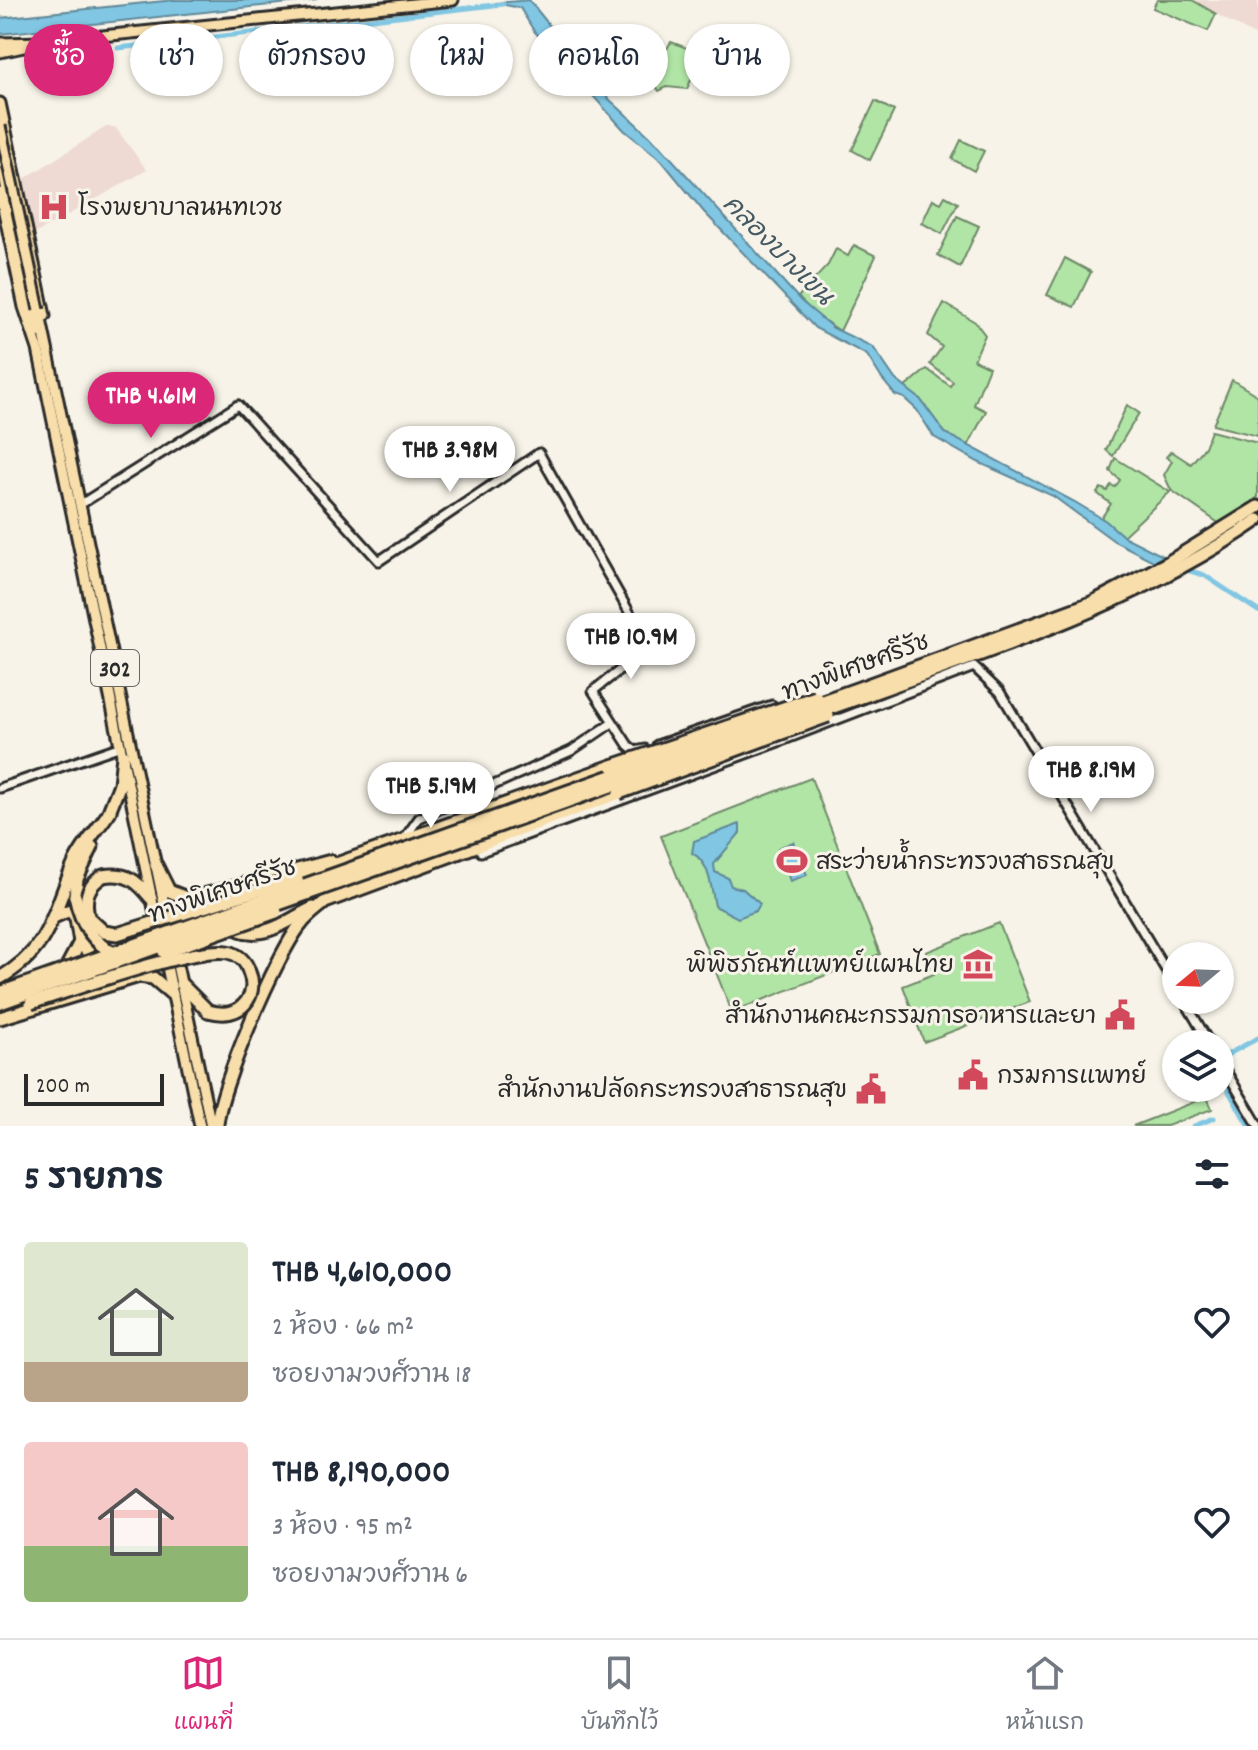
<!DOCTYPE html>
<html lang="th">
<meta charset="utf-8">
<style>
body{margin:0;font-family:Dekko,"Playpen Sans Thai",sans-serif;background:#f6f6f7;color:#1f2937;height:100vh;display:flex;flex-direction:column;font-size:30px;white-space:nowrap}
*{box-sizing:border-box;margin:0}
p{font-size:26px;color:#747a83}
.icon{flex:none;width:44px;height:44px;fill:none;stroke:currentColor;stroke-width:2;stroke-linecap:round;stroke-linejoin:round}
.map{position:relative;height:1126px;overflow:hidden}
.side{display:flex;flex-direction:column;background:#fff;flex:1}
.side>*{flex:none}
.hud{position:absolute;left:24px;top:24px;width:800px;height:72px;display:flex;gap:16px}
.needle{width:52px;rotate:251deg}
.controls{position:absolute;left:1162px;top:942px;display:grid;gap:16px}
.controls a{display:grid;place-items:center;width:72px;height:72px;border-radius:50%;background:#fff;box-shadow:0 2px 6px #0004;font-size:40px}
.scale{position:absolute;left:24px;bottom:20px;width:140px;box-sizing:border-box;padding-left:8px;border:4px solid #2b2b2b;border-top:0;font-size:22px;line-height:28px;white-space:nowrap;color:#2b2b2b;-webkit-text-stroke:6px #f7f3e8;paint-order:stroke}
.price{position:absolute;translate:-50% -68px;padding:0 18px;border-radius:28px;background:#fff;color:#222;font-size:26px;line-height:52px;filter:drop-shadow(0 2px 4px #0008)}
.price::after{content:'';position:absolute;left:50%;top:48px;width:24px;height:18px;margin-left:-12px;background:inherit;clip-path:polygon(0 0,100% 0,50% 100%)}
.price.current{background:#db2777;color:#fff}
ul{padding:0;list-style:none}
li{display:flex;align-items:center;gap:24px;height:200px;padding:0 24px}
li span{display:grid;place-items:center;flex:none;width:224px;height:160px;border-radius:8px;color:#555}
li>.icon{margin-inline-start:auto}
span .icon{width:96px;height:96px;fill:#fffc;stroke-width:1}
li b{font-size:34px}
h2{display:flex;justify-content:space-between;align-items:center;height:96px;padding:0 24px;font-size:34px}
.tag{padding:0 28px;border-radius:36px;background:#fff;box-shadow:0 2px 6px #0004;font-size:28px;line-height:72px}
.tag.current{background:#db2777;color:#fff}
.tabs{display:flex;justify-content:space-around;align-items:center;height:112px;border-top:2px solid #e0e1e3;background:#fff;font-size:22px;color:#747a83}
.tabs a{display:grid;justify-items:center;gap:4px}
.tabs .current{color:#db2777}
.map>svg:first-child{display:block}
.built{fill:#eedad2}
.green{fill:#b1e5a6;stroke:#6e8868;stroke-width:2}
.water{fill:#81c6e2;stroke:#5f8899;stroke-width:2}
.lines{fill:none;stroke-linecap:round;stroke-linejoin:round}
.canal{stroke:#81c6e2;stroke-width:5}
.minor-casing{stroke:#2b2b2b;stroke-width:13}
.major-casing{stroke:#2b2b2b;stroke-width:15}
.highway-casing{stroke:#2b2b2b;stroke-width:17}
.minor{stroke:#f7f3e8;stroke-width:7}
.major{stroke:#f8deab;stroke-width:9}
.highway{stroke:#f8deab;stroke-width:11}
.major-bridge-casing{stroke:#2b2b2b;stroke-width:15;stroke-linecap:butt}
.highway-bridge-casing{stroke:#2b2b2b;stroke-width:17;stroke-linecap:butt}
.major-bridge{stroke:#f8deab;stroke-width:9}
.highway-bridge{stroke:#f8deab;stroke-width:11}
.labels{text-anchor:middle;stroke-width:6;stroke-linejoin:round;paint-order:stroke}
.shield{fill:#f7f3e8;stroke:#686764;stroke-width:2}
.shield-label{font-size:22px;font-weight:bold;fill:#2b2b2b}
.poi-label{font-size:24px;fill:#2b2b2b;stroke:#f7f3e8;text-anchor:start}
.street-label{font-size:24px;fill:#2b2b2b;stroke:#f7f3e8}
.water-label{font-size:26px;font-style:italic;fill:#455a62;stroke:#f7f3e8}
</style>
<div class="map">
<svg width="1258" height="1126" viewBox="0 0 1258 1126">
<rect width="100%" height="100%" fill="#f7f3e8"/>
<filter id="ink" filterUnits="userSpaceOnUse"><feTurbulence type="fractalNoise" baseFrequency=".0125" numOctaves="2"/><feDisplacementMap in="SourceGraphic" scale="16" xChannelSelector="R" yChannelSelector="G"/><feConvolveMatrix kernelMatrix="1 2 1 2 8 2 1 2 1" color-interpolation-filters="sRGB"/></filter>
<g filter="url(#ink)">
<!-- built -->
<g class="built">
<polygon points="1192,0 1258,0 1258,37 1216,14"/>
<polygon points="106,127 115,127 147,170 31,236 21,181"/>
</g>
<!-- green -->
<g class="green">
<polygon points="1157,0 1192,0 1216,14 1208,31 1153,8"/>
<polygon points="671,42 703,54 687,89 667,87 659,91 650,76"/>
<polygon points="875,101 894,111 870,160 852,150"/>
<polygon points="961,140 984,151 974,171 952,159"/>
<polygon points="945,196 958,203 942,234 922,223 933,199 941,203"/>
<polygon points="957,216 979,226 960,267 938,255"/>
<polygon points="854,245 876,256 840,331 813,313 798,297 828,265 836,249 848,256"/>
<polygon points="1065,258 1091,272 1074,307 1047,295"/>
<polygon points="944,303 975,322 985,335 974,360 989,367 974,405 986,411 968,446 945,433 920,399 904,388 927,369 950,386 953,382 930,364 942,347 928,335"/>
<polygon points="1232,380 1258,396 1258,436 1213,425"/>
<polygon points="1127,405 1139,413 1113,456 1106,450"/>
<polygon points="1211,431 1258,443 1258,497 1220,524 1171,490 1164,475 1172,461 1166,457 1171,451 1191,464 1205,447"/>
<polygon points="1115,458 1170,492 1123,536 1101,518 1111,504 1097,493 1101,488 1107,491 1111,485 1115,487 1120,480 1110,471"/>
<polygon points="811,778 880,954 732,1012 661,836"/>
<polygon points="999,923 1030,1002 924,1042 903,986 934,974 926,952"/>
<polygon points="1207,1097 1212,1109 1167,1126 1133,1126"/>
</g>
<!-- water -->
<g class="water">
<polygon points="174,0 317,0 0,34 0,18"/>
<polygon points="529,0 609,99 660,146 801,301 833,328 873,347 895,379 920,399 945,433 1075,502 1106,521 1123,536 1167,558 1157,563 1114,541 1053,496 978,462 934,437 917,410 904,398 895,395 882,379 867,355 815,328 704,212 662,161 624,130 534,31 520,8 495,3"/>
<path d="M740,824V833L714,864L715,872L728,878L731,886L743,889L760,904L756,911L738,918L715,906C711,888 710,862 692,853L694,841Z"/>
<polygon points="793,842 807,875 790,881 778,848"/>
</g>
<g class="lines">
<!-- canal -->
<g class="canal">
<polyline points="118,48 503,4"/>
<polyline points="1183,569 1204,575 1258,611"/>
<polyline points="1223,1057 1258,1038"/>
<polyline points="1228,1090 1249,1126"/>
<polyline points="1194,1126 1214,1118"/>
</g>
<!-- minor casing -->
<g class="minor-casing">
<g id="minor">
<polyline points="81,504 238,405 379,561 539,453 649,647 593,691 628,745 635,751 645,749"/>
<polyline points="780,730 784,740 974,667 1000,692 1176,987"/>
<polyline points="657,745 772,705 775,714"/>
<polyline points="0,788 121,746"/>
<polyline points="404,839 419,818 571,751 612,723"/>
<polyline points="479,844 481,852 784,740"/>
<polyline points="1184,1000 1210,1044"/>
<polyline points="1220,1061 1258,1125"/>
</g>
</g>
<!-- major casing -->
<g class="major-casing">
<g id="major">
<polyline points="0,43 44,42 453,0"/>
<polyline points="0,52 33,45"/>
<polyline points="0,103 45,316"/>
<polyline points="0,156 36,334"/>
<polyline points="0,193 24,307 38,349 161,943"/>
<polyline points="39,310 171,937"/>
<polyline points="175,955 211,1126"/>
<polyline points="165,957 200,1126"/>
</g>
</g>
<!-- highway casing -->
<g class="highway-casing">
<g id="highway">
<polyline points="862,687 1091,603 1169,562 1258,507"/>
<path d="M867,695C1003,646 1138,603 1258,520"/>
<polyline points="108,814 120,784 123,755"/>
<polyline points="156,865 169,891 189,899 331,861"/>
<path d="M103,876C127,872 137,881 151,898"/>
<polyline points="297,878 612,766"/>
<polyline points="75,896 77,879 92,847"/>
<polyline points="56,916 70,910 76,918 80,942 98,965"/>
<path d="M176,929L204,914C218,917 228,925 240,930C266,940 291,918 313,908"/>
<polyline points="63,974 80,942"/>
<path d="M0,978C52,948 52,912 75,862C84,844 99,828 110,811"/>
<polyline points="181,984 208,1011"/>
<polyline points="0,1018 139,976 153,978 172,994"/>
<path d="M217,1126C218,1091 278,950 302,923C308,915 317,909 325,902L619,793"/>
</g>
</g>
<!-- minor -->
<use href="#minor" class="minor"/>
<!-- major -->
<use href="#major" class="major"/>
<!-- highway -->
<use href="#highway" class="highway"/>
<!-- major-bridge casing -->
<g class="major-bridge-casing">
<polyline id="major-bridge" points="0,126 39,310"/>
</g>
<!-- highway-bridge casing -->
<g class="highway-bridge-casing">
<g id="highway-bridge">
<polyline points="612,766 816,697"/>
<polyline points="619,793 828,716"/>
<path d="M103,876C87,886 84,898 88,917L104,932L117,934L297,878"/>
<path d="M75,896C80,921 91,943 116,954"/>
<polyline points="164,952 276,912"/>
<polyline points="0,993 862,687"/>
<polyline points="0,1003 867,695"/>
<path d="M31,1003C69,991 194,946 228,952C238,954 246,961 249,972C253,981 253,992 247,1001C237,1015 223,1015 208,1011"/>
</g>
</g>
<!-- major-bridge -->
<use href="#major-bridge" class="major-bridge"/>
<!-- highway-bridge -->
<use href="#highway-bridge" class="highway-bridge"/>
</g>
</g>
<!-- icons -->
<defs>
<g id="hospital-bare" transform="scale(2.4)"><path d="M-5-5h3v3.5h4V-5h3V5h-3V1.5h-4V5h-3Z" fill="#d1495b" stroke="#f7f3e8" stroke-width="2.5" paint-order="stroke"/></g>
<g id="stadium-bare" transform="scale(2.4)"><path d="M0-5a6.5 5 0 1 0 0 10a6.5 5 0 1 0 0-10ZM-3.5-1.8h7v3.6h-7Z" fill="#d1495b" stroke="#f7f3e8" stroke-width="2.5" paint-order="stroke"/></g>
<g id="museum-bare" transform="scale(2.4)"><path d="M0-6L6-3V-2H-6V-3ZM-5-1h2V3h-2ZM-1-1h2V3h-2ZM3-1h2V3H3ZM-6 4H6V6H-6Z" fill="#d1495b" stroke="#f7f3e8" stroke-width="2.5" paint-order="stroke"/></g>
<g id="civic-bare" transform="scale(2.4)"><path d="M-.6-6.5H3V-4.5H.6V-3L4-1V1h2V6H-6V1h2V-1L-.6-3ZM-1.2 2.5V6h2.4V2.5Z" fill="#d1495b" stroke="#f7f3e8" stroke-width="2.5" paint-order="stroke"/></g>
</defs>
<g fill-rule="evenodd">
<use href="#hospital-bare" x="54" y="207"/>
<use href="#stadium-bare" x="792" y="861"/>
<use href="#museum-bare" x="978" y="964"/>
<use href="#civic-bare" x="1120" y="1015"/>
<use href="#civic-bare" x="973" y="1075"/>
<use href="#civic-bare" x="871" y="1089"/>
</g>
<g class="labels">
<!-- shield labels -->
<rect class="shield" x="91" y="650" width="48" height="36" rx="6"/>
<g class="shield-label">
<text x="115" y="676">302</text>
</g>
<!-- poi labels -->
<g class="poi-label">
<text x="78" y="215">โรงพยาบาลนนทเวช</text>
<text x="816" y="869">สระว่ายน้ำกระทรวงสาธรณสุข</text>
<text x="954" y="972" text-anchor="end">พิพิธภัณฑ์แพทย์แผนไทย</text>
<text x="1096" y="1023" text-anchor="end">สำนักงานคณะกรรมการอาหารและยา</text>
<text x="997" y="1083">กรมการแพทย์</text>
<text x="847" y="1097" text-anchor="end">สำนักงานปลัดกระทรวงสาธารณสุข</text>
</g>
<!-- street labels -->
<g class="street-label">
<text transform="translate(855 666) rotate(-20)" y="8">ทางพิเศษศรีรัช</text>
<text transform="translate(222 890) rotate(-19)" y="8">ทางพิเศษศรีรัช</text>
</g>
<!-- water labels -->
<g class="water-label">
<text transform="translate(779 249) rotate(45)" y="9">คลองบางเขน</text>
</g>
</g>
</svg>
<div class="controls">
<a><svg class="needle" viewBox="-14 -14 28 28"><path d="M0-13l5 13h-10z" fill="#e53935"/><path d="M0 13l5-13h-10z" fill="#747a83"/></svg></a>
<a><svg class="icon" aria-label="layers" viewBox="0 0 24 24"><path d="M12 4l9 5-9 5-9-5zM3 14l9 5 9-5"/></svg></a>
</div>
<div class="scale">200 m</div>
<b class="price current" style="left:151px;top:440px">THB 4.61M</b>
<b class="price" style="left:450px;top:494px">THB 3.98M</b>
<b class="price" style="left:631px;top:681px">THB 10.9M</b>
<b class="price" style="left:1091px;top:814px">THB 8.19M</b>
<b class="price" style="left:431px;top:830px">THB 5.19M</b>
<div class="hud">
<a class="tag current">ซื้อ</a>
<a class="tag">เช่า</a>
<a class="tag">ตัวกรอง</a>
<a class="tag">ใหม่</a>
<a class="tag">คอนโด</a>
<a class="tag">บ้าน</a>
</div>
</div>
<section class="side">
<h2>5 รายการ<svg class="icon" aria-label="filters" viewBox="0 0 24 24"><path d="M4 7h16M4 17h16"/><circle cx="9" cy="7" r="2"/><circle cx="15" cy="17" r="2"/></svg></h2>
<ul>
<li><span style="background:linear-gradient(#dfe7d0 75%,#b9a48a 0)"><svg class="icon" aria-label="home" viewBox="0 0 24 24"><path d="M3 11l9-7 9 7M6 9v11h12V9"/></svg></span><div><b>THB 4,610,000</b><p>2 ห้อง · 66 m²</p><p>ซอยงามวงศ์วาน 18</p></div><svg class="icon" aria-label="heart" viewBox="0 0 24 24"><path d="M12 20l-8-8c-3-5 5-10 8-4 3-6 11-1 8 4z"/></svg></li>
<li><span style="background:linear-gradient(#f6c9c9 65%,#8fb573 0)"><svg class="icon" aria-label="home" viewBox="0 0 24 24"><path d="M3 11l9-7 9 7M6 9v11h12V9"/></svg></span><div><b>THB 8,190,000</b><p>3 ห้อง · 95 m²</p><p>ซอยงามวงศ์วาน 6</p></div><svg class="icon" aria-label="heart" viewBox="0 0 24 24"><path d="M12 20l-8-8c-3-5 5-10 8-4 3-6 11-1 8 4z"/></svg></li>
</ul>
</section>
<nav class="tabs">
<a class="current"><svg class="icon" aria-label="map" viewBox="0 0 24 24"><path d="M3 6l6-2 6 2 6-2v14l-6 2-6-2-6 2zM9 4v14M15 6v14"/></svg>แผนที่</a>
<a><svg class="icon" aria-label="saved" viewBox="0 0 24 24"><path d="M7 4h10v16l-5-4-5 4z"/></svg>บันทึกไว้</a>
<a><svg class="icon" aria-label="home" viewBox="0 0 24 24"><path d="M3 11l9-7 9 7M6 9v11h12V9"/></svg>หน้าแรก</a>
</nav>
